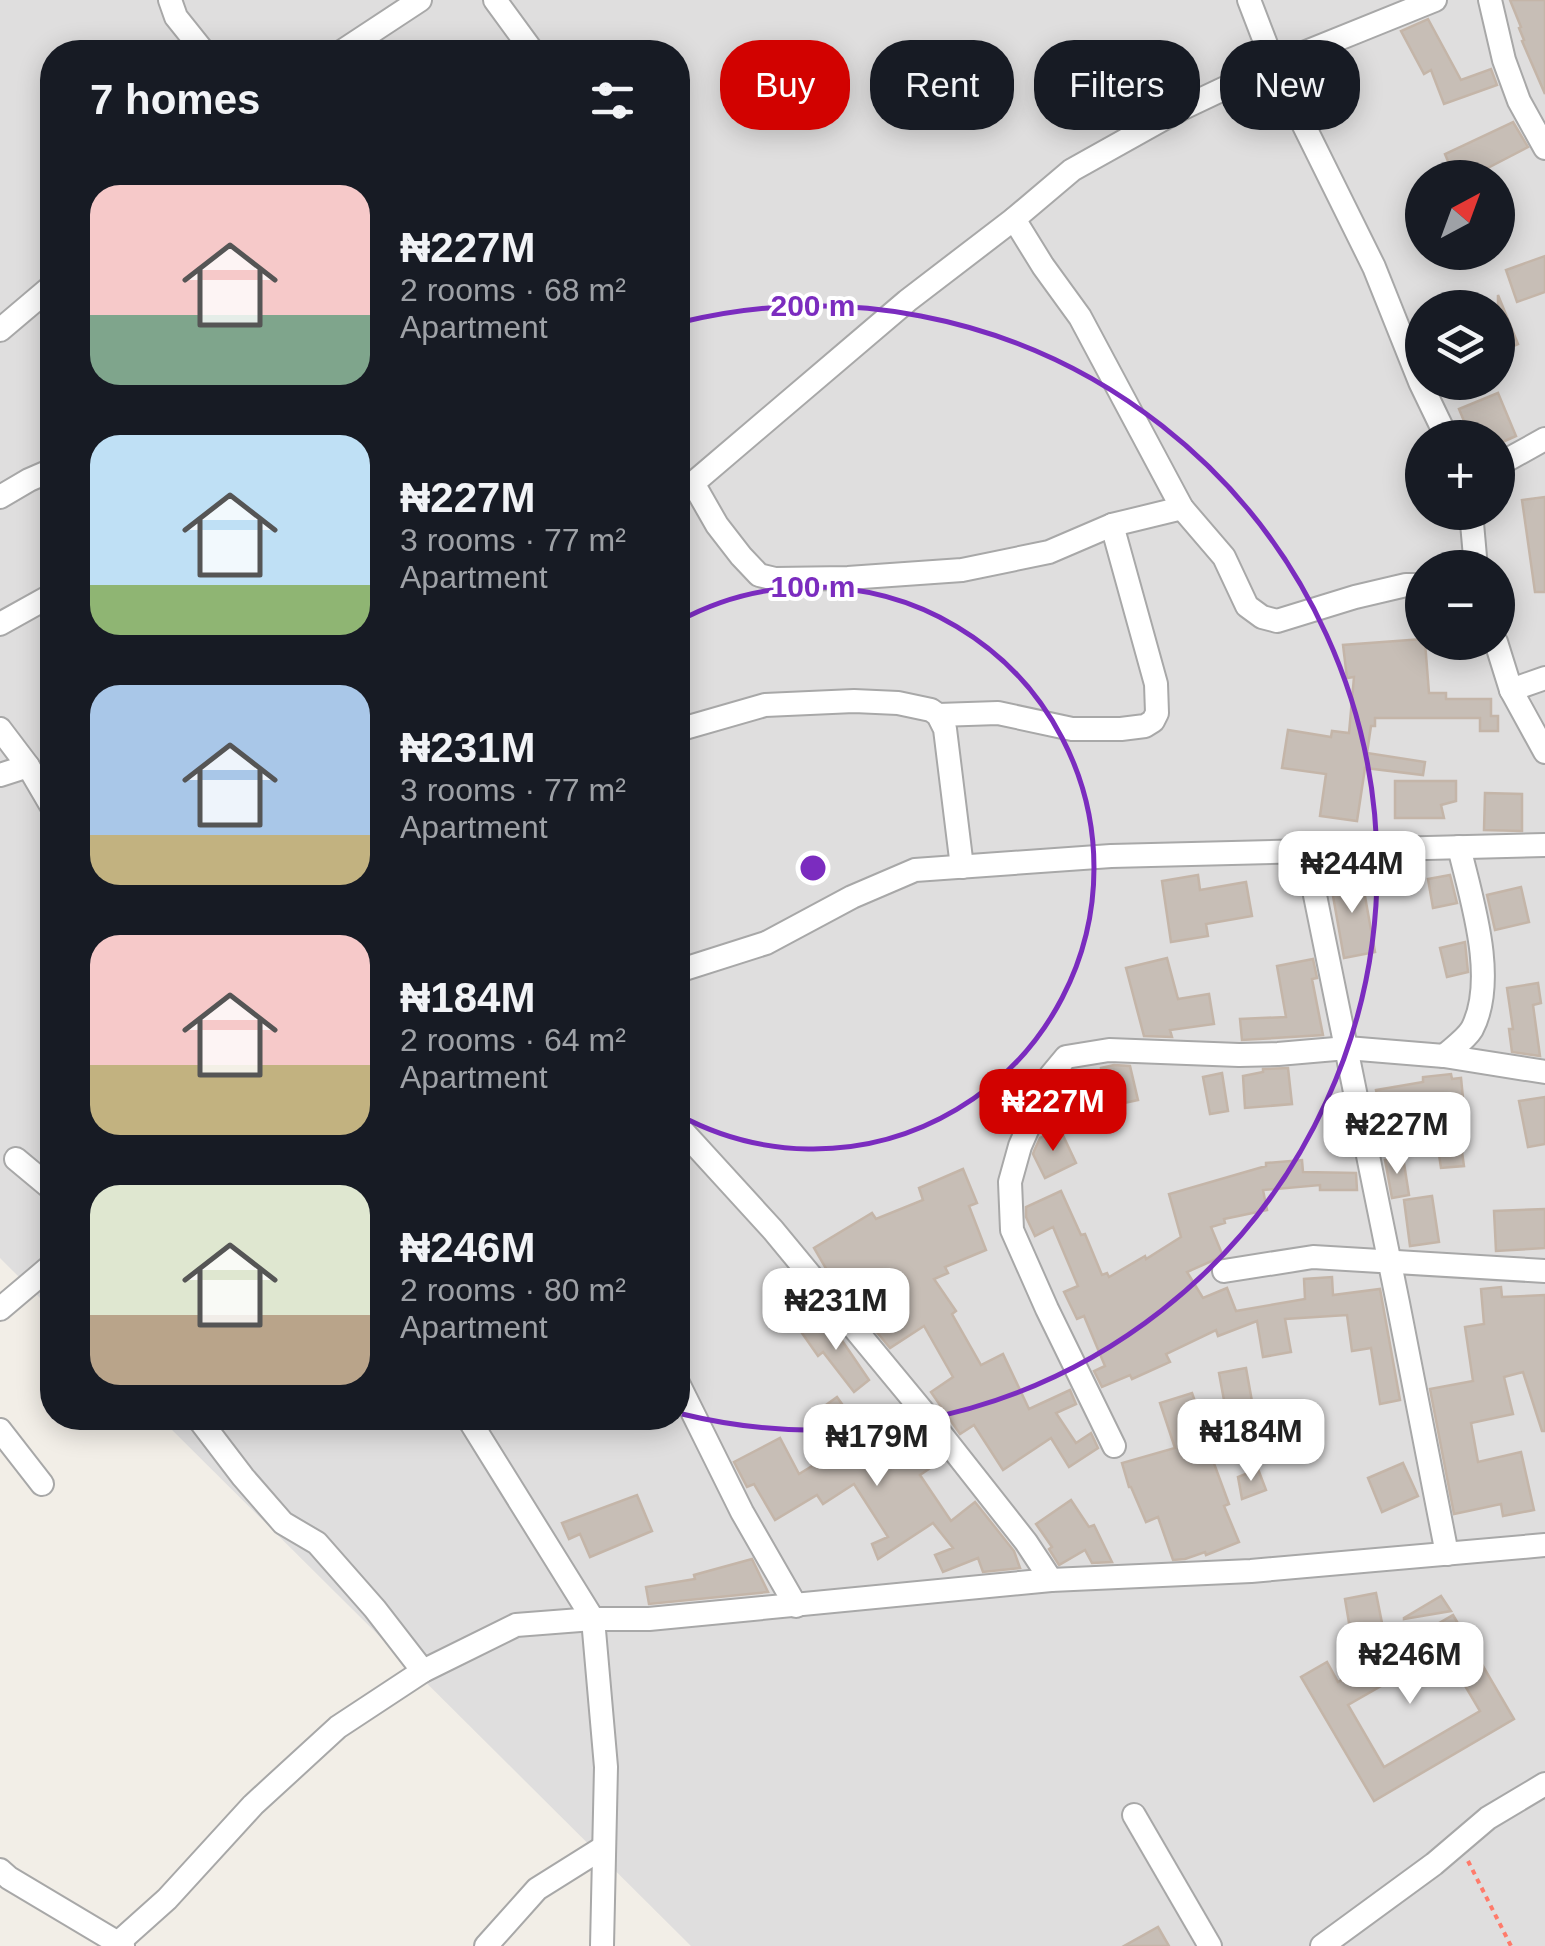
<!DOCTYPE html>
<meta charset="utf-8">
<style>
body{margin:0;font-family:Arial,sans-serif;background:#242831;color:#f1f3f6;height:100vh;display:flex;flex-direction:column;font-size:38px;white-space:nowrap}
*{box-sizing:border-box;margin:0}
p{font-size:32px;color:#9ea1a6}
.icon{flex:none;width:55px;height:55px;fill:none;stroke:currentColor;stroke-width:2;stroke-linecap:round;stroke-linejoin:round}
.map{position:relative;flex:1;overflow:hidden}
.sheet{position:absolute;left:40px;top:40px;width:650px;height:1390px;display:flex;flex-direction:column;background:#171b24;border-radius:40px;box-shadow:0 5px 25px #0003}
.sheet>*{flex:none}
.banner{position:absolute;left:720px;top:40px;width:675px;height:90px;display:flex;gap:20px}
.needle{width:65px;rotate:41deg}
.tools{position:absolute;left:1405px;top:160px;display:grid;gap:20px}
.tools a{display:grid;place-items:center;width:110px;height:110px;border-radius:50%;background:#171b24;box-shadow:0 5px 25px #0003;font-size:50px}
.price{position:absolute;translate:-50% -85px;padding:0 22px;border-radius:20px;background:#fff;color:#222;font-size:32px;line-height:65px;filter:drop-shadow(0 2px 5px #0008)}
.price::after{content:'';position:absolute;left:50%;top:60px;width:30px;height:22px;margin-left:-15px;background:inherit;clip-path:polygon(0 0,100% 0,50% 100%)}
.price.current{background:#d20200;color:#fff}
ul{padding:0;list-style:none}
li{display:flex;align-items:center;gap:30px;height:250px;padding:0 50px}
li span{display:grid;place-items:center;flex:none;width:280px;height:200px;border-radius:30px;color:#555}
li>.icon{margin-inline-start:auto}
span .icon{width:120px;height:120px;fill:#fffc;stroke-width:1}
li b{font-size:42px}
h2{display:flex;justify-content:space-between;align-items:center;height:120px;padding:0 50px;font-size:42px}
.pill{padding:0 35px;border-radius:40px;background:#171b24;box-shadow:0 5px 25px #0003;font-size:35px;line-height:90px}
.pill.current{background:#d20200;color:#fff}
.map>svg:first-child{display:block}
.residential{fill:#dfdede;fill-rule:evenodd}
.building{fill:#c7beb6;stroke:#c4b5a8;stroke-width:2.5;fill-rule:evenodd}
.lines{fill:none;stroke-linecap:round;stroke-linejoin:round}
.minor-casing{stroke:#a8a8a8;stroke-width:26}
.path{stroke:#ff7b6b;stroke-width:4;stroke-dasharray:5 5;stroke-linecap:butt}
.minor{stroke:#fff;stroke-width:22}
.ring{fill:none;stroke:#7b2cbf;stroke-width:5}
.centre{fill:#7b2cbf;stroke:#fff;stroke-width:5}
.ring-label{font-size:30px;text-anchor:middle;font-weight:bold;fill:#7b2cbf;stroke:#fff;stroke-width:8;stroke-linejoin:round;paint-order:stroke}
</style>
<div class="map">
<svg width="1545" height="1946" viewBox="0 0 1545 1946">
<rect width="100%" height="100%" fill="#f2eee7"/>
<!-- residential -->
<path class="residential" d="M0,0H1545V1946H691L160,1418H678V52H52V1310L0,1258ZM1422,178H1498V252H1422ZM1422,308H1498V382H1422ZM1422,438H1498V512H1422ZM1422,568H1498V642H1422Z"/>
<!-- building -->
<g class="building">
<polygon points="1510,0 1545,0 1545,94 1522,41 1524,40 1519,28 1521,27"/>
<polygon points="1428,19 1461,80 1491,69 1497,85 1444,104 1431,70 1424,74 1401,31"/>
<polygon points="1513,122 1528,147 1482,171 1483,174 1474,178 1455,178 1445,154"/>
<polygon points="1545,256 1545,292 1517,302 1506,270"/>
<polygon points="1498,295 1518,344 1498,353"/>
<polygon points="1498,393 1516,436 1498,444 1498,438 1471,438 1459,409"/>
<polygon points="1545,497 1545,592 1535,592 1522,500"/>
<polygon points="1422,639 1422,642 1425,642 1429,693 1446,693 1446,699 1491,699 1491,716 1498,716 1498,731 1480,731 1480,718 1375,718 1375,726 1371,726 1367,753 1425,762 1423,775 1365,768 1357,821 1320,816 1326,774 1282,768 1288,730 1331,737 1332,731 1349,733 1354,677 1347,678 1343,645"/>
<polygon points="1395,781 1456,781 1456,801 1441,805 1444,818 1395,818"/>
<polygon points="1485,793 1522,794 1522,831 1484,830"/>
<polygon points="1361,874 1375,952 1344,958 1330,879"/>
<polygon points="1198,875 1200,890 1246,882 1252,916 1206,924 1208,936 1171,942 1162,881"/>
<polygon points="1450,875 1457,903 1433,908 1428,879"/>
<polygon points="1521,887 1529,922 1495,930 1487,895"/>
<polygon points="1465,942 1468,972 1447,977 1440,948"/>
<polygon points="1167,958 1178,999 1209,994 1214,1024 1170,1030 1172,1037 1144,1036 1126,968"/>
<polygon points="1313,959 1317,978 1312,979 1323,1035 1242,1040 1240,1019 1286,1017 1277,966"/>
<polygon points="1538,983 1541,1003 1533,1005 1540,1056 1512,1052 1509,1029 1513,1029 1507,988"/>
<polygon points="1114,1065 1130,1066 1138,1100 1110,1106 1101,1068"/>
<polygon points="1288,1068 1292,1104 1245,1108 1243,1076 1263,1072 1263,1069"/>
<polygon points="1222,1073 1228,1111 1210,1114 1203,1077"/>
<polygon points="1451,1074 1452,1079 1461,1078 1464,1108 1456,1109 1464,1166 1441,1168 1434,1121 1383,1130 1376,1090 1423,1082 1423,1077"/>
<polygon points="1545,1097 1545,1144 1528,1147 1519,1101"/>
<polygon points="1060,1129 1076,1163 1045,1178 1033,1154 1034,1151 1040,1138"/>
<polygon points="1403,1157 1409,1195 1392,1198 1385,1160"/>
<polygon points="1302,1160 1303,1172 1356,1173 1357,1190 1320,1190 1320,1185 1263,1190 1267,1210 1224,1219 1225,1223 1211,1227 1223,1256 1187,1272 1203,1298 1227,1288 1236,1311 1305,1299 1304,1279 1332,1277 1333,1295 1380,1289 1400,1400 1380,1404 1371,1348 1352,1351 1347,1315 1285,1319 1291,1352 1263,1357 1257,1321 1218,1336 1216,1330 1166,1354 1170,1362 1132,1379 1130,1375 1102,1387 1094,1371 1105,1366 1084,1316 1077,1319 1064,1292 1078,1286 1053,1227 1035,1236 1026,1217 1026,1207 1061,1191 1081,1235 1085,1234 1102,1275 1107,1273 1109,1277 1145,1256 1146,1259 1181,1237 1169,1194 1266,1166 1266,1163"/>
<polygon points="963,1169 977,1203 969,1206 986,1250 945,1267 948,1273 934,1279 956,1311 952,1314 981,1365 1003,1354 1029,1409 1070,1390 1076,1404 1056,1413 1076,1443 1091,1433 1098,1448 1069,1467 1051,1438 1003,1470 974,1425 960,1434 931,1392 953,1377 924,1326 890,1348 842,1290 832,1270 828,1272 814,1248 872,1213 876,1219 923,1200 919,1188"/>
<polygon points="1432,1196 1439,1242 1410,1246 1404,1200"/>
<polygon points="1545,1209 1545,1248 1496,1251 1494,1211"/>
<polygon points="1501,1287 1502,1297 1545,1295 1545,1431 1542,1431 1523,1372 1504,1377 1513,1414 1471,1423 1478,1462 1521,1452 1534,1510 1503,1516 1501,1504 1454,1514 1430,1389 1473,1381 1465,1327 1484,1324 1481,1289"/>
<polygon points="826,1317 869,1380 854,1392 823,1352 818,1356 802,1333"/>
<polygon points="1246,1368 1253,1407 1226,1411 1219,1373"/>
<polygon points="1192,1393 1205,1430 1202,1431 1229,1504 1224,1506 1239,1542 1206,1555 1205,1552 1185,1559 1173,1560 1158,1517 1146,1522 1131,1487 1129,1487 1122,1463 1175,1448 1160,1403"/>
<polygon points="837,1397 866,1438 895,1420 914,1449 927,1441 942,1460 920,1475 951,1521 975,1502 1014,1551 1020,1568 983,1572 978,1558 943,1572 935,1555 953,1548 933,1523 878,1559 872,1544 888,1537 854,1484 823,1504 817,1495 775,1520 754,1484 747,1487 734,1462 780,1438 799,1474 830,1455 827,1451 834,1447 812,1415"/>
<polygon points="1403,1463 1418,1496 1382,1512 1368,1478"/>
<polygon points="1258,1469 1266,1490 1242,1499 1238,1477"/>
<polygon points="637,1495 652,1531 590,1557 580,1534 569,1539 562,1523"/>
<polygon points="1071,1500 1089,1527 1094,1525 1112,1562 1092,1563 1085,1550 1059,1565 1049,1549 1052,1547 1036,1524"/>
<polygon points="752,1559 768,1592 649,1604 646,1587 695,1579 694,1575"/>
<polygon points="1376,1593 1382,1623 1350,1629 1345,1599"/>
<polygon points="1441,1596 1451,1611 1404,1619 1404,1618"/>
<path d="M1453,1615L1514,1719L1374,1801L1301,1677L1327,1662L1338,1682ZM1444,1650L1480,1711L1384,1767L1348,1705Z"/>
<polygon points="1158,1927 1169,1946 1124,1946"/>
</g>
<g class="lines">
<!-- minor casing -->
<g class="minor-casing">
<g id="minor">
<polyline points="170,0 176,17 204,52"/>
<polyline points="495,0 533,52"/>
<polyline points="1249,0 1274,65 1374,267 1420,382 1447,438"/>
<polyline points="1490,0 1504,60 1519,101 1545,148"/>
<polyline points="341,52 420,0"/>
<polyline points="1014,219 1043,266 1080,317 1182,508 1224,557 1247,606 1262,617 1277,621 1355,597 1406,585 1422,585"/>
<polyline points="0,330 52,286"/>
<polyline points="1498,465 1545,439"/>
<polyline points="693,483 717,525 741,556 759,575 775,579 848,578 962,570 1049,552 1112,525 1182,508"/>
<polyline points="678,496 907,301 1014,219 1072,170 1183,108 1274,65 1435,0"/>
<polyline points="0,497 29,480 52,470"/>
<polyline points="1471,512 1476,568"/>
<polyline points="0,624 52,595"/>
<polyline points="1496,642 1511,690 1545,752"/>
<polyline points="1511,690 1545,678"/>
<polyline points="938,715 998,713 1072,729 1121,729 1145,726 1153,721 1157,713 1156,684 1112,525"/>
<polyline points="0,729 28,766 52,807"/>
<polyline points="678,730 765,705 854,701 898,703 931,710 938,715 945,729 962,867"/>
<polyline points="0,775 28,766"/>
<polyline points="1306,851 1398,1303 1447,1554"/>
<polyline points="678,971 766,943 852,897 915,870 1111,856 1545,845"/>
<path d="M1444,1056C1453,1048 1466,1039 1472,1029C1498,979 1471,898 1459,847"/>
<polyline points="678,1126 773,1230 926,1415 1026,1542 1051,1580"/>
<polyline points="16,1159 52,1189"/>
<polyline points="1224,1271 1313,1257 1545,1271"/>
<polyline points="0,1309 52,1265"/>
<polyline points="678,1383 742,1512 796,1606"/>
<polyline points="198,1418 243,1477 283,1523 317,1543 375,1609 423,1671"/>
<polyline points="468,1418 593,1619 606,1767 602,1946"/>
<polyline points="0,1430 42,1484"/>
<polyline points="1114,1446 1047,1309 1012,1230 1010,1182 1020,1146 1051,1075 1066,1057 1109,1050 1239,1055 1278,1054 1347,1048 1444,1056 1545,1072"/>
<polyline points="1134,1815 1210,1946"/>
<polyline points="0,1870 9,1878 123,1946"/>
<polyline points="119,1942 167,1899 253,1805 338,1727 423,1671 516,1625 593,1619 649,1619 1051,1580 1251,1571 1545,1545"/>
<polyline points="486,1946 537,1889 604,1847"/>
<polyline points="1322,1946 1434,1864 1488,1818 1545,1784"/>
</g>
</g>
<!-- path -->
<polyline class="path" points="1468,1861 1511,1946"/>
<!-- minor -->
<use href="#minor" class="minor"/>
</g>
<!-- distance rings -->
<g class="ring">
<path d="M679 621A281 281 0 1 1 679 1115"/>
<path d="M682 322A562 562 0 1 1 682 1414"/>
</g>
<circle cx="813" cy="868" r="15" class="centre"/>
<g class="ring-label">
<text x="813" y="316">200 m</text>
<text x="813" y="597">100 m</text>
</g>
</svg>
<div class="tools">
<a><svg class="needle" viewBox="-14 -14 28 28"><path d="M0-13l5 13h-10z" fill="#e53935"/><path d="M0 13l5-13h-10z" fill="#9ea1a6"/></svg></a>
<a><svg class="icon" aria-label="layers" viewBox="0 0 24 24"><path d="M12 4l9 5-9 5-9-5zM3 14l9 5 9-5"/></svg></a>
<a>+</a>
<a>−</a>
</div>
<b class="price" style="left:1352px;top:916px">₦244M</b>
<b class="price current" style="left:1053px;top:1154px">₦227M</b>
<b class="price" style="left:1397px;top:1177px">₦227M</b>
<b class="price" style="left:836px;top:1353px">₦231M</b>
<b class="price" style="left:1251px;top:1484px">₦184M</b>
<b class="price" style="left:877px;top:1489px">₦179M</b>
<b class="price" style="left:1410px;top:1707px">₦246M</b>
<div class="banner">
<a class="pill current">Buy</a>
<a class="pill">Rent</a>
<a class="pill">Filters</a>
<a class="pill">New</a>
</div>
<section class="sheet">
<h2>7 homes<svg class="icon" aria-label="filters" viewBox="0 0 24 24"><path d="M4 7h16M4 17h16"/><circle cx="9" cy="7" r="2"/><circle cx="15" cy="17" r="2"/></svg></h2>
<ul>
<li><span style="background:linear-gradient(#f6c9c9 65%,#7fa58c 0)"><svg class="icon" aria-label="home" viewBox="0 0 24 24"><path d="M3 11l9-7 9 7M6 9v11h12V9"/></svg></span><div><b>₦227M</b><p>2 rooms · 68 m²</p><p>Apartment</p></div></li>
<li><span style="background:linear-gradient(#bfe0f5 75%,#8fb573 0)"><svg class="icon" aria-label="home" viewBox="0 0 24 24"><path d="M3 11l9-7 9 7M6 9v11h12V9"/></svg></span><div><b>₦227M</b><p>3 rooms · 77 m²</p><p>Apartment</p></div></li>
<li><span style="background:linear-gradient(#a9c7e8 75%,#c2b280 0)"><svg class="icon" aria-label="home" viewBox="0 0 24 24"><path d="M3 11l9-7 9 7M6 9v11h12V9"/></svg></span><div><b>₦231M</b><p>3 rooms · 77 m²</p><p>Apartment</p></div></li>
<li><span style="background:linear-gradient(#f6c9c9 65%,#c2b280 0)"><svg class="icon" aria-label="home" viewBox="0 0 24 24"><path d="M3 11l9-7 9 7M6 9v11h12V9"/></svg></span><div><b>₦184M</b><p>2 rooms · 64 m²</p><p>Apartment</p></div></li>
<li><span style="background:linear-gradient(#dfe7d0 65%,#b9a48a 0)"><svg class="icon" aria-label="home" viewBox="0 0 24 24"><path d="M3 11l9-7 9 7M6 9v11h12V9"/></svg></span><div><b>₦246M</b><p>2 rooms · 80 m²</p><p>Apartment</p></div></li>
</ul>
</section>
</div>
